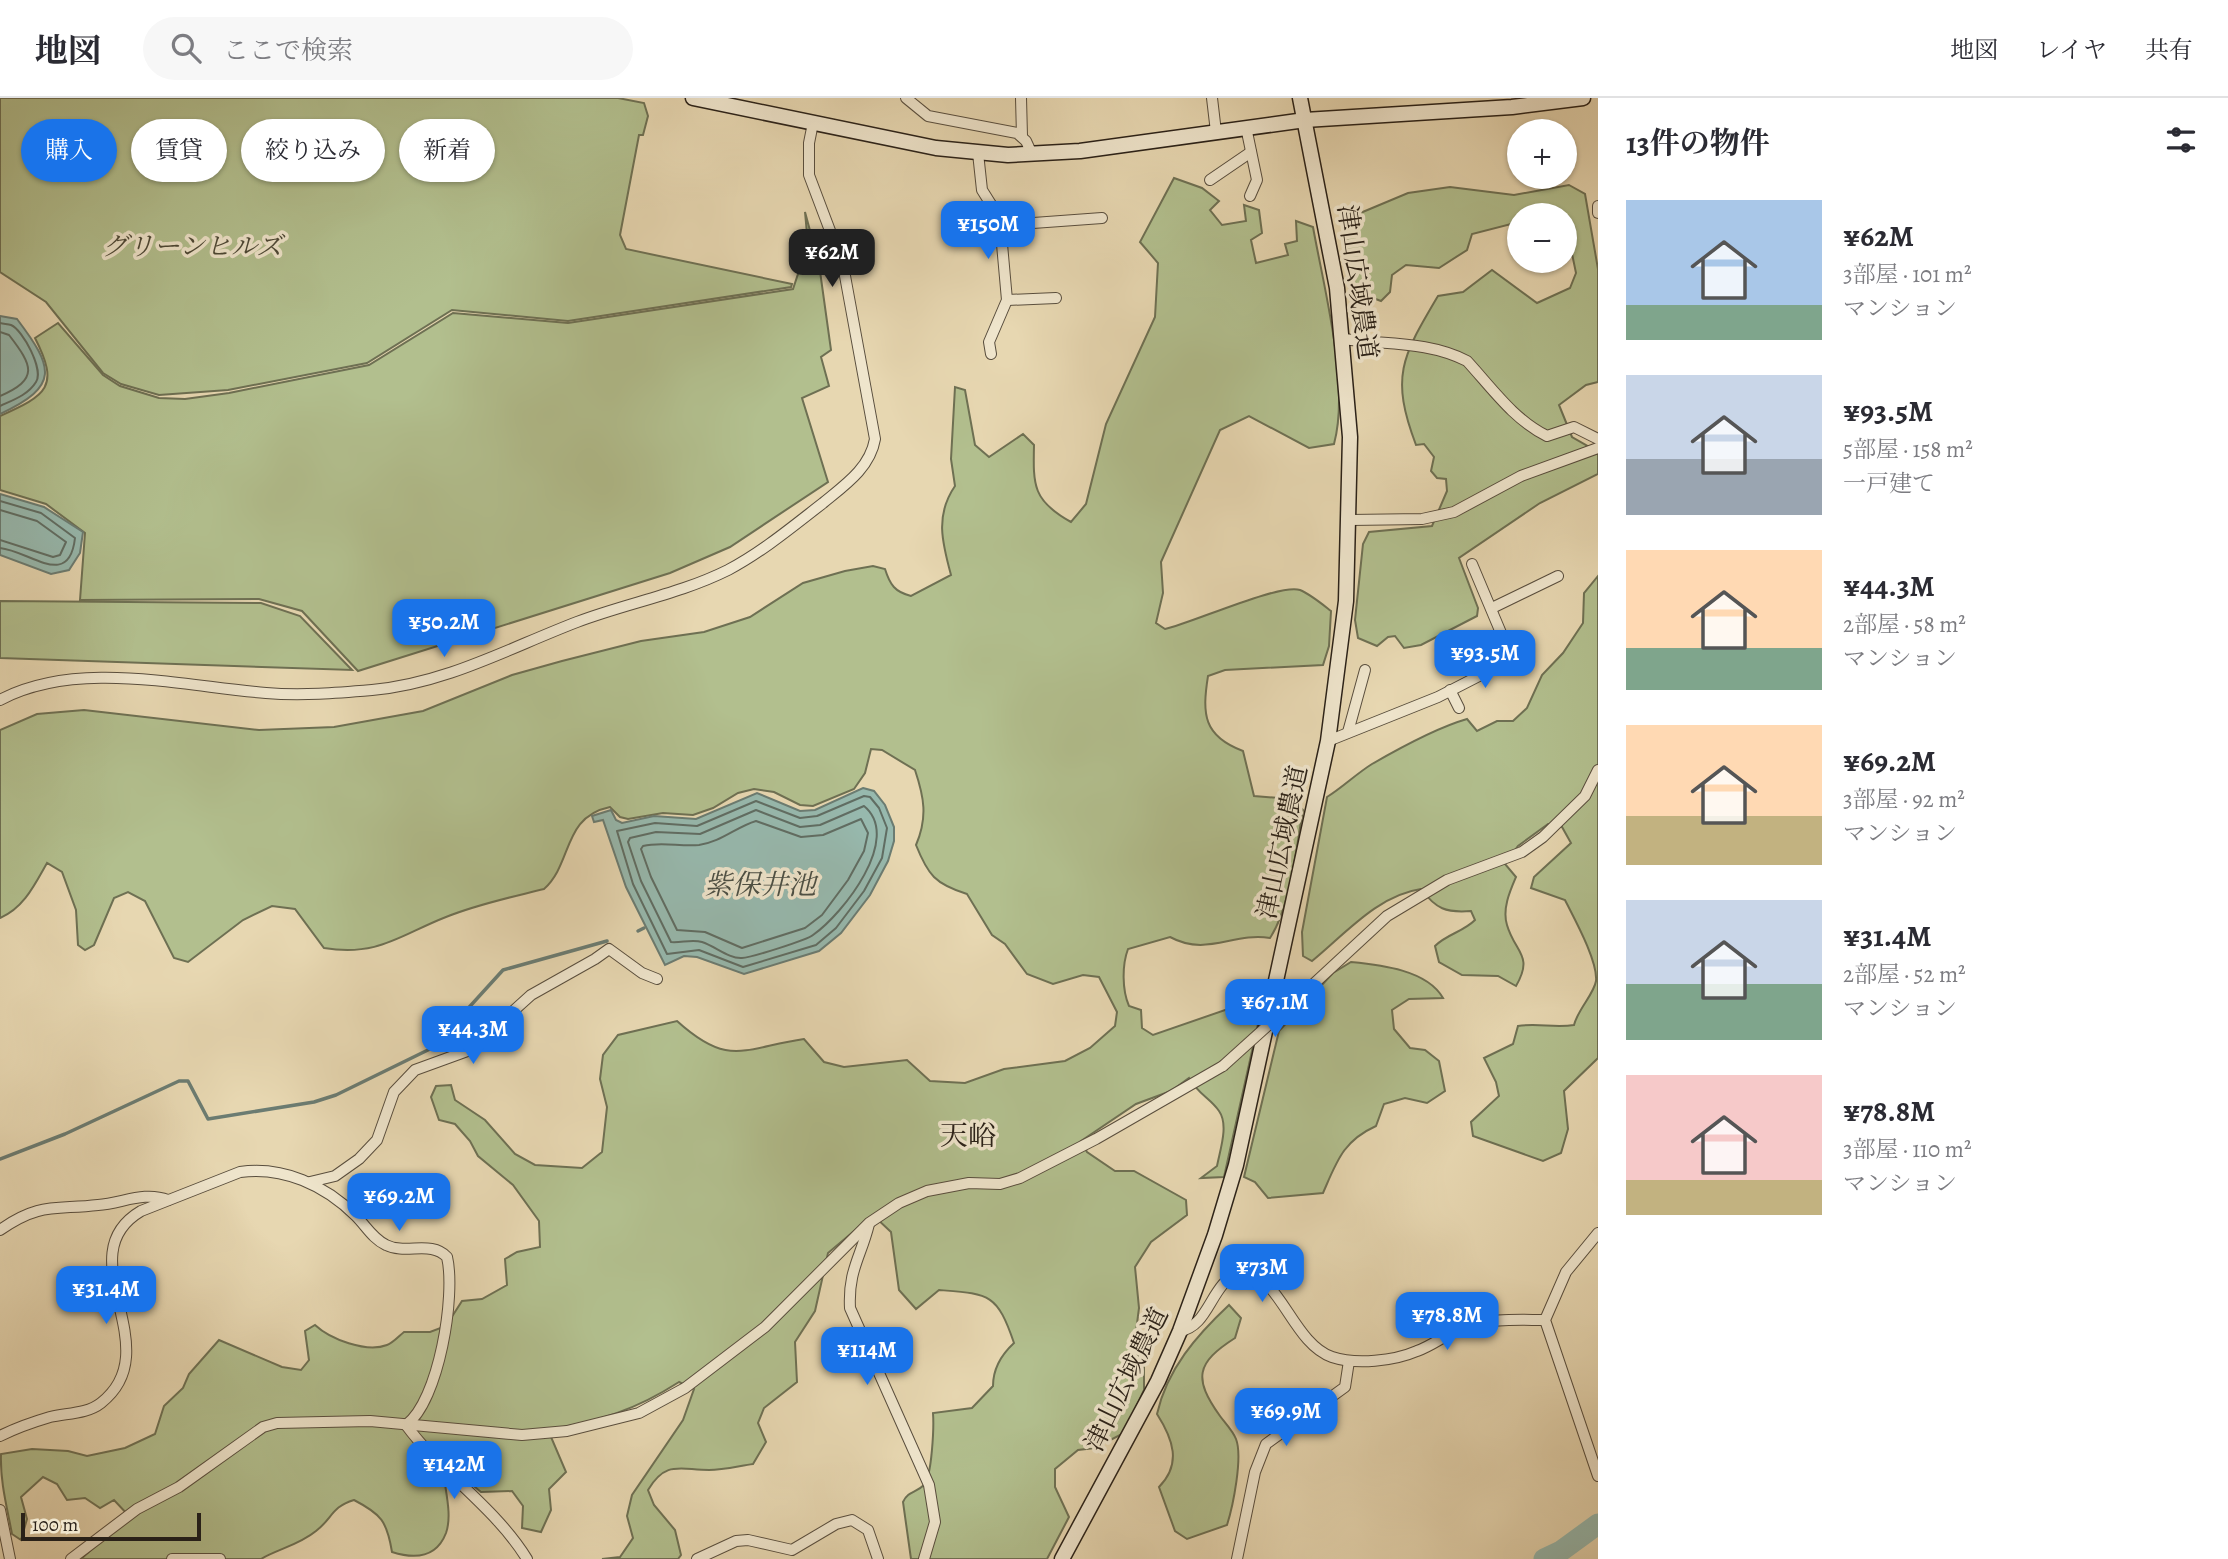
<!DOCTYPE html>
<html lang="ja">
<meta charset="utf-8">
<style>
body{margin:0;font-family:Alegreya,"Noto Serif JP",serif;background:#f7f7f7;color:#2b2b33;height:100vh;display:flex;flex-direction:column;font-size:26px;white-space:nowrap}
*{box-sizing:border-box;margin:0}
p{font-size:23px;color:#7c7c81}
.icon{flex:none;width:38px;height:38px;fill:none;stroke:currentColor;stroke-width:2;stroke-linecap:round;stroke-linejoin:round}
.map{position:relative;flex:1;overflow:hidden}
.drawer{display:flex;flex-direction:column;background:#fff;width:630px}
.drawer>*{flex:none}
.hud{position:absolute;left:21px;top:21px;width:665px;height:63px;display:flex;gap:14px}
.controls{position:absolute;left:1507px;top:21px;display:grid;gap:14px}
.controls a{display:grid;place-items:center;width:70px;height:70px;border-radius:50%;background:#fff;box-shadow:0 2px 5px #0004;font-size:35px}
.scale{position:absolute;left:21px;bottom:18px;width:180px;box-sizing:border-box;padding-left:7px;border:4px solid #2a2118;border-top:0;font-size:19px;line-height:24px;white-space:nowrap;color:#2a2118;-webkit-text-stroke:5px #efe5cc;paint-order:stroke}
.price{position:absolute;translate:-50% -60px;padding:0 16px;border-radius:14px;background:#1a73e8;color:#fff;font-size:23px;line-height:46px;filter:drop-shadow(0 2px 4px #0008)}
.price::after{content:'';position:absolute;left:50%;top:42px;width:21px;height:16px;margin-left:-10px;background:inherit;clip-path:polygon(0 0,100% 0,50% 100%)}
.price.current{background:#222;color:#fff}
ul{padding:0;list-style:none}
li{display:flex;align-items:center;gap:21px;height:175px;padding:0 28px}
li span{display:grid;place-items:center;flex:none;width:196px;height:140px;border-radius:0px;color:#555}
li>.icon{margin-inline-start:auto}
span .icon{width:84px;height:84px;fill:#fffc;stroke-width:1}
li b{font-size:30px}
h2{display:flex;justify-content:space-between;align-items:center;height:84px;padding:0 28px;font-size:30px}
.tag{padding:0 24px;border-radius:32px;background:#fff;box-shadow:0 2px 5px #0004;font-size:24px;line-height:63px}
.tag.current{background:#1a73e8;color:#fff}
header{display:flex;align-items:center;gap:42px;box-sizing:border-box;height:98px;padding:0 35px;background:#fff;border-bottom:2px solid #e1e1e2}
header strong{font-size:33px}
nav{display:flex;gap:38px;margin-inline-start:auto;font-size:24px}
.search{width:490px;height:63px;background:#f7f7f7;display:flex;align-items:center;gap:18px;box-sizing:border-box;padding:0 24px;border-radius:38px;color:#7c7c81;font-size:26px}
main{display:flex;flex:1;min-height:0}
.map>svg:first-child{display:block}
.green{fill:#b2bf8e;stroke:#6e7053;stroke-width:2}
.water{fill:#97b9ae;stroke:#6b7c72;stroke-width:2}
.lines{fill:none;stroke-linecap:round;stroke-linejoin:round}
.shore{stroke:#606d63;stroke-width:2}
.stream{stroke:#6b7c72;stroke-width:3.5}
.river{stroke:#97b9ae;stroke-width:21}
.street-casing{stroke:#594e3e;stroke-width:12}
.secondary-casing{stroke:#2a2118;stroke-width:17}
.street{stroke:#efe5cc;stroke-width:10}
.secondary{stroke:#efe5cc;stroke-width:14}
.street-bridge-casing{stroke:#594e3e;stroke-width:12;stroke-linecap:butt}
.street-bridge{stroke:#efe5cc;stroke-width:10}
.labels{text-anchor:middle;stroke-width:7;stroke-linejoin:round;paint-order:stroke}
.park-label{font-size:26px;font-style:italic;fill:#4c4836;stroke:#efe5cc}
.street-label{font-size:26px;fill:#2a2118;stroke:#efe5cc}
.water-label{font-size:28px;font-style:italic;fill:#4b4f45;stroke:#efe5cc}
.neighbourhood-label{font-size:28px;fill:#2a2118;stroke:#efe5cc}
</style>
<header>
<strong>地図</strong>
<div class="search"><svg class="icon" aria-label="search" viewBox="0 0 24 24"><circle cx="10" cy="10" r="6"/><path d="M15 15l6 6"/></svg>ここで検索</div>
<nav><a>地図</a><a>レイヤ</a><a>共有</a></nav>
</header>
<main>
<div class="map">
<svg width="1598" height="1461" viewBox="0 0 1598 1461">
<rect width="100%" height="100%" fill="#e7d7b1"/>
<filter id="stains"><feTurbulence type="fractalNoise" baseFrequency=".00286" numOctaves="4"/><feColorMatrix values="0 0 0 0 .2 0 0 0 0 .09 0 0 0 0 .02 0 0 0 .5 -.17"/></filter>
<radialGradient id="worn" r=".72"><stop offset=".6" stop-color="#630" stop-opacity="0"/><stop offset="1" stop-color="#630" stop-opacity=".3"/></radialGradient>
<!-- green -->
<g class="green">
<polygon points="0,0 618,0 644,5 648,18 643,37 639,37 620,137 626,151 792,186 791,189 568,223 452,212 367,265 228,292 159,297 121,286 103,275 46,204 0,174"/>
<path d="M1174,80L1202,90L1219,103L1210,112L1222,127L1246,123L1244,107L1259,112L1262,135L1251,142L1256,165L1288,157L1285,146L1297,143L1296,123L1313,129C1324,191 1350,287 1334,346L1309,350L1249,318L1220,332L1161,464L1163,495L1156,525L1165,531C1192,525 1280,485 1300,492C1310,496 1322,506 1331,513L1329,548L1323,567L1225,572L1208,578C1202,616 1203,638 1243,653L1254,698L1292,701L1303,712C1296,750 1291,808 1270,840C1233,834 1207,859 1170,839L1128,851C1122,867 1122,892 1129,908L1141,912L1142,930L1153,937L1251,903L1258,905L1260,917L1224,1079L1201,1080L1217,1068C1220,1052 1229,1027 1219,1013C1210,1000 1199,997 1189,980L1171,993L1136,1006L1081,1043L1087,1054L1115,1073H1134L1186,1102L1187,1117L1151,1144L1135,1169L1139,1210L1134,1249L1144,1269V1292L1124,1335L1095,1350L1078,1352L1055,1371V1389L1069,1419L1047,1461H911L903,1404C908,1393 916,1395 924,1387C932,1378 934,1329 933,1315L972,1310L993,1288C993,1270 1001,1257 1014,1245C997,1195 989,1196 939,1192L916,1211L899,1192L891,1134L873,1117L828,1155L815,1213L795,1244L797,1284L764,1310L758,1325L766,1344L753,1366C739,1368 723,1372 709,1372C680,1372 666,1362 648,1392L654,1407L675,1432L681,1457L678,1461H602L620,1459L633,1440L627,1418L632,1397L683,1322L694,1291L679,1284C634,1313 601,1322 548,1332L566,1374L549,1391L551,1412L541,1434L522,1430L523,1408L512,1393L481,1394L463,1379L453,1365L444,1379C446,1396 452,1418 446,1435C436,1461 414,1461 392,1454C387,1423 381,1416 354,1402C331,1409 333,1420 316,1433C299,1447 278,1451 261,1461H81L129,1418L114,1402L100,1410L85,1400L67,1402L57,1386L43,1379L21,1399L27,1421L21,1442L12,1436C7,1409 0,1384 1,1356L32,1351L68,1353L87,1358L125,1350L155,1336L164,1308L183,1290L189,1276L219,1242L282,1269L301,1272L309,1262L305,1233L315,1227C330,1241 366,1255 387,1247C393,1245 399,1238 404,1234H430L446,1228L462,1203L482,1201L507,1187L505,1161L517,1154L540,1149L539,1123L513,1087L478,1058L470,1043L455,1026L439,1022L431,999L436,988L451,987L455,1002L485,1022L515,1056L535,1067L582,1070L602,1054L607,1009L600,981L603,957L618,937L677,923C729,970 743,950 804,941L824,964L844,969L907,962L930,983L965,985L1004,971L1065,963L1090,950L1115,928L1117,914L1099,879L1083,877L1053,886L1027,876L1005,846L992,837L967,796C935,786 928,777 916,747C928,719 924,699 915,672L882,652L871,651L865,675L854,691L813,708L800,707L774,694L754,691L738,695L713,710L693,717L663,715L628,721L620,719L610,709C562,719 573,765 544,791C512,799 478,806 446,819C400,837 378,859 324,850L295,811L272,808L243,822L188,864L174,860L145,803L128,794L114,800L94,847L85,852L78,847L76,812L62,774L47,765C35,786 24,810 0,820V632L37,616L84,612L259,632L334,629L423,613L512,577L562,563L641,543L704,534L750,519L803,485L845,473L873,468L885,471C890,487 895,494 911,498L951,477C942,444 935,417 955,388L951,361L955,289L965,292L975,347L989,359L1023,336L1034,347C1033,388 1033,403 1071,424L1086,406L1106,326L1155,219L1158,165L1140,144Z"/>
<path d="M1569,87L1585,96L1598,171V284L1586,287L1559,307L1572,339L1598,354V376L1540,405L1459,460L1478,510L1477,518L1421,547L1404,550L1395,538L1388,539L1377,548L1358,540L1355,522L1363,446L1369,434L1432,428L1447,393L1446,381L1437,380L1431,373L1434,359L1424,346L1416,347C1390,278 1402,259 1438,198L1463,194L1492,172L1537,205L1570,190L1576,175L1564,117L1556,115L1519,117V124L1472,136L1467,152L1439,170L1406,167L1392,177L1390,194L1381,203L1362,196L1351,185L1346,121L1408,95L1450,89L1514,97Z"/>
<path d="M805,114L819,166L831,252L821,259L829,288L802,300L828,384L730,449L670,475L358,573L302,513L259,501L80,502L85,435L46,406L0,392V318C47,297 60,289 35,240L58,225L103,277L120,288L159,300L185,301L229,295L369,267L453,215L568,225L793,191L800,170L809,158Z"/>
<path d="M1598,478V960L1564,993L1568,1031L1561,1055L1543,1063L1473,1038L1471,1024L1499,998L1496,984L1484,960L1513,946L1518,928C1537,925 1555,930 1574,927C1578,911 1594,896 1596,883C1598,863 1574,820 1565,802L1531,790L1534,779L1571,745L1562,729L1548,726L1518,748L1505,766L1516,779C1510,793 1502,811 1507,827C1515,855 1534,857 1516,888L1498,878L1462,877L1439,864L1435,848C1447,836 1463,834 1475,822L1471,813C1446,815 1436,811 1421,791C1378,797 1345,836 1312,863L1303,858L1302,834L1327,699C1343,689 1356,676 1372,666C1398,651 1439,629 1467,621L1477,633L1497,623H1513L1527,610L1542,577L1563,555L1583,525L1584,495Z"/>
<polygon points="0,503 261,505 300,518 352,572 0,560"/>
<path d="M1351,864C1381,867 1427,872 1443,900L1409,901L1392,912L1394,931L1410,950L1425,952L1439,963L1445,993L1427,1005L1405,1000L1384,1006L1376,1028C1343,1043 1337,1063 1323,1095L1268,1100L1255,1084L1244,1079L1279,933L1333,875Z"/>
<path d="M1229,1207L1241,1220L1235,1240C1196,1265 1193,1280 1220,1318C1225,1325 1233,1333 1236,1341C1243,1359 1233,1408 1227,1427L1187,1441L1175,1433L1159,1389C1182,1366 1173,1341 1157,1316C1167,1271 1197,1237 1229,1207Z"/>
</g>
<!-- water -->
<g class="water">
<path d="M0,218L17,221C54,270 60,288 0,316Z"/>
<polygon points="0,396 44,409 83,434 80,455 69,472 51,476 0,457"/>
<polygon points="863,690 874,693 885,707 894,729 894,743 888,763 870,797 841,835 819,853 744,876 697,859 684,858 665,867 626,789 603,722 594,724 592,718 611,712 616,722 622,725 654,718 696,721 757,695 800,713 815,712"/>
</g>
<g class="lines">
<!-- shore -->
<g class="shore">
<path d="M0,225C4,226 8,226 11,227C23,232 44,272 36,284C28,297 13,302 0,308"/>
<path d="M0,234L9,237C33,268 39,281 0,298"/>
<path d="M0,403L41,415L75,440C69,492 30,453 0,450"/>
<polyline points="0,412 37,423 66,444 60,457 53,459 0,442"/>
<polygon points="864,698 870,699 879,710 887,730 882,760 864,793 836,830 816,847 743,869 699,852 667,856 633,786 617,733 655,725 697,728 756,703 800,720 817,718"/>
<path d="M864,708C903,740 843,816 813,837C807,842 750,860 742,860C729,861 715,848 702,844C692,841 681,845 671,844L641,783L628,744L630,740L656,734L700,736L756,712L800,729L820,727Z"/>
<path d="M861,721L868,735L864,753L848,782L822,817L805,830L742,850L705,834L677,832L651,779L641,751L643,748C662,743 680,749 699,747C721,744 736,729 756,723L801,739L823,737Z"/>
</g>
<!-- stream -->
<g class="stream">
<polyline points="638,833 644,830"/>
<polyline points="0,1061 65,1036 179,983 188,983 208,1021 314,1004 336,997 432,950 503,872 607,843"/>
</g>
<!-- river -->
<polyline class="river" points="1544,1461 1561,1453 1598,1426"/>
<!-- street casing -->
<g class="street-casing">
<g id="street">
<polyline points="906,0 928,18 1017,35 1026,43 1032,56"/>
<polyline points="1021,0 1022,38"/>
<polyline points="1212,0 1216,34"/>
<polyline points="1246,29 1257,82 1250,98"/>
<polyline points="978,55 982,92 1004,127 1001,135 1007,202 989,244 991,256"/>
<polyline points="1210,82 1251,54"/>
<polyline points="1598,108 1598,115"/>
<polyline points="1004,127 1102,120"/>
<polyline points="1007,202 1056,200"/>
<path d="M1344,241C1386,247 1428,243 1467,263C1491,289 1514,322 1547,338L1574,329L1598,341"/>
<polyline points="1350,422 1422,421 1454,414 1521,378 1598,350"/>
<polyline points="1492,510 1558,478"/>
<polyline points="1450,592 1459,610"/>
<path d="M0,602C77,561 182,588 266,595C301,598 337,595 372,592C447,585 509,550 577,524C627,505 680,496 728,472C762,454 792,429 823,405C845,387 870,370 875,341L843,167L809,77V45L813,25"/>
<polyline points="1348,634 1365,572"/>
<polyline points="1328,643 1438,599 1512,561 1472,466"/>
<polyline points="1306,893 1387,818 1447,782 1522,754 1543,739 1585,698 1598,672"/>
<polyline points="310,1084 335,1078 359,1061 377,1042 394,994 415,972 470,952 531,897 595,861 609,851 642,875 657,881"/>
<path d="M869,1126C861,1159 848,1172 850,1210L929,1387L935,1424L924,1461"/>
<path d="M0,1132C40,1104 55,1112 98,1107C123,1105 144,1093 168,1102"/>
<polyline points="1598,1135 1566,1174 1545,1222 1598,1378"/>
<path d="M1180,1233C1210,1228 1210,1185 1241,1173C1280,1175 1292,1245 1332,1259C1356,1267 1394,1263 1417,1253C1434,1247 1447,1235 1465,1229C1491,1220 1518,1222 1545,1222"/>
<path d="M406,1327C442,1376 495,1409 527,1461"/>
<path d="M0,1338C16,1330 33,1324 50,1319C67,1315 87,1316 101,1305C171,1250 65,1158 141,1113L240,1074C283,1068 325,1087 356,1118C366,1128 373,1141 386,1147C406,1157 431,1142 447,1159C456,1197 439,1303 406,1327"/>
<polyline points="0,1412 10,1461"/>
<polyline points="71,1461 137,1411 179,1389 263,1329 277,1325 370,1323 522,1337 567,1333 639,1315 685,1290 765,1229 869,1125 899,1105 927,1093 969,1085 1000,1086 1020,1080 1096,1041 1223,968"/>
<polyline points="172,1461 220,1461"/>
<polyline points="697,1461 736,1443 748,1442 792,1452 836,1426 852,1422 868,1432 878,1461"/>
<polyline points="1237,1461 1255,1374 1266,1346 1345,1289 1349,1263"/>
</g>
</g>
<!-- secondary casing -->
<g class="secondary-casing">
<g id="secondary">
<polyline points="693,0 936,50 1008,57 1080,53 1305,22 1512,9 1583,0"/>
<polyline points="1062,1461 1158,1283 1180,1233 1215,1137 1236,1067 1328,643 1346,503 1350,339 1337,190 1300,0"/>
</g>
</g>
<!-- street -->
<use href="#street" class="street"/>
<!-- secondary -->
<use href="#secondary" class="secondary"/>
<!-- street-bridge casing -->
<g class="street-bridge-casing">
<polyline id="street-bridge" points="1223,968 1306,893"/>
</g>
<!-- street-bridge -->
<use href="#street-bridge" class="street-bridge"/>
</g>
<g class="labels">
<!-- park labels -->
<g class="park-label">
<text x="192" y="157">グリーンヒルズ</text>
</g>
<!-- street labels -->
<g class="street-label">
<text transform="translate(1358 184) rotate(82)" y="9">津山広域農道</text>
<text transform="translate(1282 744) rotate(-78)" y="9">津山広域農道</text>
<text transform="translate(1126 1281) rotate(-64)" y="9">津山広域農道</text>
</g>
<!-- water labels -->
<g class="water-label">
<text x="760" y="796">紫保井池</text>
</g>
<!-- neighbourhood labels -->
<g class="neighbourhood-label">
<text x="968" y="1047">天峪</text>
</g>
</g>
<rect width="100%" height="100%" filter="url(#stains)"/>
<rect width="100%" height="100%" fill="url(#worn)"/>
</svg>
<div class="controls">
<a>+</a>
<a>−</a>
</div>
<div class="scale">100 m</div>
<b class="price" style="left:988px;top:163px">¥150M</b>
<b class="price current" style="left:832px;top:191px">¥62M</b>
<b class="price" style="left:444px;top:561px">¥50.2M</b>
<b class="price" style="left:1485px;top:592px">¥93.5M</b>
<b class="price" style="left:1275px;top:941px">¥67.1M</b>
<b class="price" style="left:473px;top:968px">¥44.3M</b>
<b class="price" style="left:399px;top:1135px">¥69.2M</b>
<b class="price" style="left:1262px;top:1206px">¥73M</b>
<b class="price" style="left:106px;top:1228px">¥31.4M</b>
<b class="price" style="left:1447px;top:1254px">¥78.8M</b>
<b class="price" style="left:867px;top:1289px">¥114M</b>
<b class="price" style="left:1286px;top:1350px">¥69.9M</b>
<b class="price" style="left:454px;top:1403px">¥142M</b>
<div class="hud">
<a class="tag current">購入</a>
<a class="tag">賃貸</a>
<a class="tag">絞り込み</a>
<a class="tag">新着</a>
</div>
</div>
<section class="drawer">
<h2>13件の物件<svg class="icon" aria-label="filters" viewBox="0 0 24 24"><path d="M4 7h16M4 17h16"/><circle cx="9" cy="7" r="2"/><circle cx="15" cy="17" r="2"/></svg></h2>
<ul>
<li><span style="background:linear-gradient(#a9c7e8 75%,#7fa58c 0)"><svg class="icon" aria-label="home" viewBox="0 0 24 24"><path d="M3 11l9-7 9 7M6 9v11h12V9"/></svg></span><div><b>¥62M</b><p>3部屋 · 101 m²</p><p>マンション</p></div></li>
<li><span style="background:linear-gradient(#c9d6e8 60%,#9aa5b1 0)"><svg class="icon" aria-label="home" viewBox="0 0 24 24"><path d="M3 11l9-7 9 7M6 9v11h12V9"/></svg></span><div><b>¥93.5M</b><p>5部屋 · 158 m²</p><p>一戸建て</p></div></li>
<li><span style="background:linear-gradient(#ffd9b3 70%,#7fa58c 0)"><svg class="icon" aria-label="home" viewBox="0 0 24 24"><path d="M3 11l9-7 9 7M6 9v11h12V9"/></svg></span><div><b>¥44.3M</b><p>2部屋 · 58 m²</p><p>マンション</p></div></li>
<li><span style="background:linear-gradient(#ffd9b3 65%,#c2b280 0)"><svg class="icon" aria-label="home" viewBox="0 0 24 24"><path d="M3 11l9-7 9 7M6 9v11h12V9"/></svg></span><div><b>¥69.2M</b><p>3部屋 · 92 m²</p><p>マンション</p></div></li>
<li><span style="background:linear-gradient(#c9d6e8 60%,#7fa58c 0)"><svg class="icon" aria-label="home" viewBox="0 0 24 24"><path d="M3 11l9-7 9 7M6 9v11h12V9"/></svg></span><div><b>¥31.4M</b><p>2部屋 · 52 m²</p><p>マンション</p></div></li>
<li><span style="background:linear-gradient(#f6c9c9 75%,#c2b280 0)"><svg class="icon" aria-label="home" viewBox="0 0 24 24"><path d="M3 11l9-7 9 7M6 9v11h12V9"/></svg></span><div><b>¥78.8M</b><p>3部屋 · 110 m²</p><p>マンション</p></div></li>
</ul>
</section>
</main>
